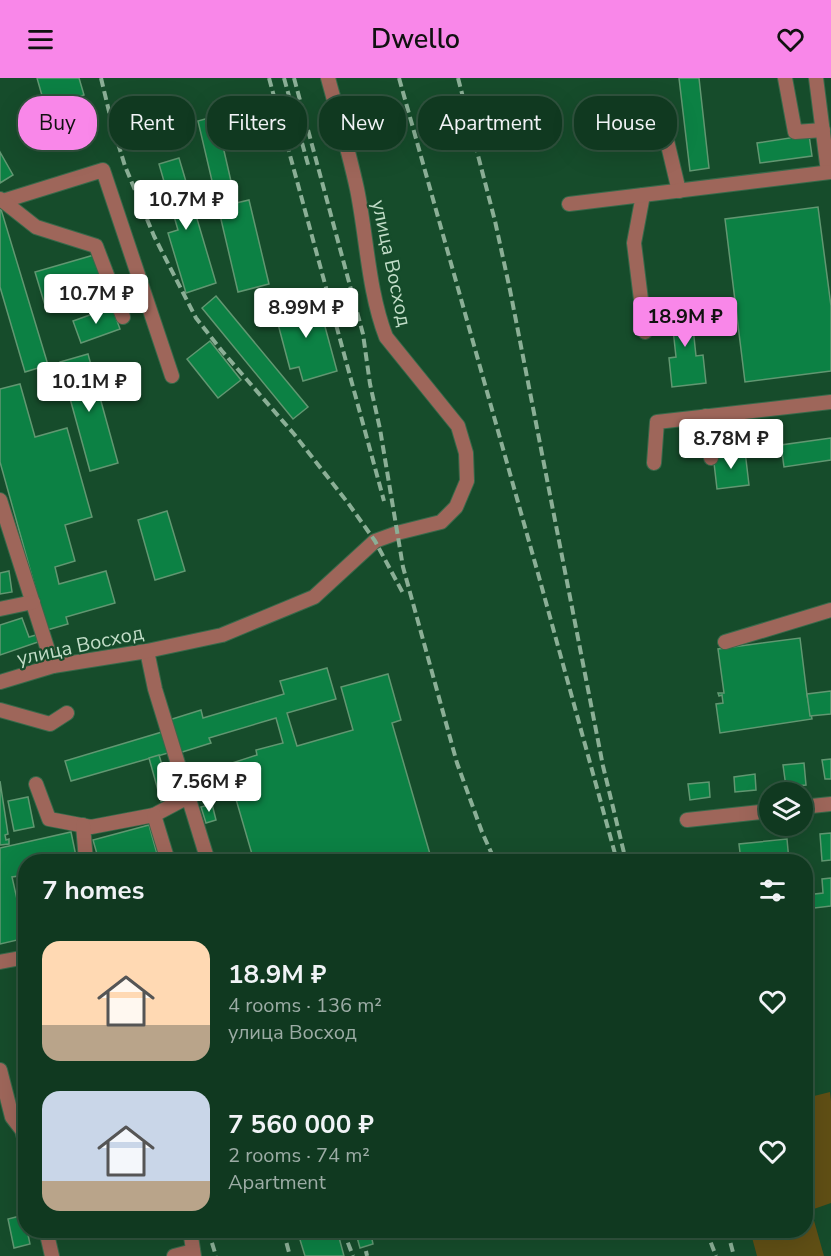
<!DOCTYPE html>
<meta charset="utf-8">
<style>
body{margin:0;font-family:"Nunito Sans",sans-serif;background:#1e442d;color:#f1f3f6;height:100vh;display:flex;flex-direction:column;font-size:22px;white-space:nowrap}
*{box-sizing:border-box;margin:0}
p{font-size:20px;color:#9caca5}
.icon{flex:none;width:33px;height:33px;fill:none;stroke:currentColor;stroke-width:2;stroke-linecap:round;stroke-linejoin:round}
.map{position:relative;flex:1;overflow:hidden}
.sheet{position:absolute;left:18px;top:776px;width:795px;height:384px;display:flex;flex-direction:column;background:#103920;border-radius:24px;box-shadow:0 6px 24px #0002,0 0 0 2px #30533e}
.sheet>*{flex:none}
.banner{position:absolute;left:18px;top:18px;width:795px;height:54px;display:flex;gap:12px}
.buttons{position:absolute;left:759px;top:704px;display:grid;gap:12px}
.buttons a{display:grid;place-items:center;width:54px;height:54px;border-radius:50%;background:#103920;box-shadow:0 6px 24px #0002,0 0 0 2px #30533e;font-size:30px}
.price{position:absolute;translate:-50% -51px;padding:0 14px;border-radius:6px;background:#fff;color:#222;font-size:20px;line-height:39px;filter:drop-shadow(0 2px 3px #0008)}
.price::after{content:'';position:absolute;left:50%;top:36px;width:18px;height:14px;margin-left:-9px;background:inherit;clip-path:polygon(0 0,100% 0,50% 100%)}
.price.selected{background:#f987e9;color:#111}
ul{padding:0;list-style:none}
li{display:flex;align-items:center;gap:18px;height:150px;padding:0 24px}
li span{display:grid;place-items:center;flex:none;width:168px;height:120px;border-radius:18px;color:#555}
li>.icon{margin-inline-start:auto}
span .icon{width:72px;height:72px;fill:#fffc;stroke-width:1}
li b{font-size:26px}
h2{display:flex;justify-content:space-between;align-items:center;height:72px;padding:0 24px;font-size:26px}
.chip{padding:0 21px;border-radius:24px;background:#103920;box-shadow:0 6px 24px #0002,0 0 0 2px #30533e;font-size:21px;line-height:54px}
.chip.selected{background:#f987e9;color:#111}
header{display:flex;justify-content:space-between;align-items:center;height:78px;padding:0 24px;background:#f987e9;color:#111;font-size:27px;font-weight:600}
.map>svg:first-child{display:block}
.green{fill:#604f15}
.building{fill:#0c8144;stroke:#619771;stroke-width:1.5}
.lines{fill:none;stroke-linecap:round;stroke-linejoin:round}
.minor-casing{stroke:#38694a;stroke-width:16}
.minor{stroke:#9e665a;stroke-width:14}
.rail{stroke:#8baf96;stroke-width:4;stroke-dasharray:9 4.5;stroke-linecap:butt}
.labels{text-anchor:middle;stroke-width:4.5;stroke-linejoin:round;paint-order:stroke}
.street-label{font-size:20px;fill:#c2ddc8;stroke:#164c2b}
</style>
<header><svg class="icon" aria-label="menu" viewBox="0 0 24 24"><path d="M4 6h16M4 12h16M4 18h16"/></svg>Dwello<svg class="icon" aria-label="heart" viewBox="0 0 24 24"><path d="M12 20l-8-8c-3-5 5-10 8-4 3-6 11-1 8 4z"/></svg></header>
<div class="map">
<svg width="831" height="1178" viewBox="0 0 831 1178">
<rect width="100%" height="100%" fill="#164c2b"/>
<!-- green -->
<polygon class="green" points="830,1014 831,1023 831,1125 811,1132 824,1178 757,1178 750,1152 806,1152 806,1020"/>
<!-- building -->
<g class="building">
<polygon points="37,0 79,0 84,17 45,28"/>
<polygon points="679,0 699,0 709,90 690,93"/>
<polygon points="216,38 236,125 249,122 269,206 238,214 198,43"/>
<polygon points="809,57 812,78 760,85 757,65"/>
<polygon points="0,74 13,97 0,105"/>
<polygon points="179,80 216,205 186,215 168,155 178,152 159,86"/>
<polygon points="0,128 48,287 25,294 0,209"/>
<polygon points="818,129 831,228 831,293 745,304 725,141"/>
<polygon points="94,177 106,216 47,234 35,194"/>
<polygon points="216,218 308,329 293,341 202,230"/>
<polygon points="317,219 337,293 303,303 299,289 290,291 274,231"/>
<polygon points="690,221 696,278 703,277 706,305 672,309 669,280 676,279 670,223"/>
<polygon points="112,229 120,251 81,265 73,243"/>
<polygon points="210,263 241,302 218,320 187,281"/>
<polygon points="88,276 118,385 90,393 60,284"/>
<polygon points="20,306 35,359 67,350 92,439 65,447 75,483 55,489 59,506 106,493 115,525 66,539 68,546 47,552 0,384 0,311"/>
<polygon points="831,360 831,382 784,389 781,367"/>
<polygon points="745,373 749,407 717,411 713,376"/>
<polygon points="167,433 185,493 155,502 138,442"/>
<polygon points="9,493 12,514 0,516 0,495"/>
<polygon points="22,540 29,559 36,557 38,564 0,577 0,547"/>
<polygon points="800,560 807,617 812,641 720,655 716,626 723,625 722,617 719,618 718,615 724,615 718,571"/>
<polygon points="327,590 336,621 287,635 297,668 353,652 341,609 388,596 401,642 392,645 432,783 254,783 226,687 257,677 256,672 283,665 276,640 209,660 211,665 179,675 169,642 201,632 203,640 284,616 280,603"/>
<polygon points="831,613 831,636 810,638 807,616"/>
<polygon points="162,654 168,675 71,703 65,683"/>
<polygon points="159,677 172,720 161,723 149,680"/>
<polygon points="831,681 831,701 825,701 822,682"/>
<polygon points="804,685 806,707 786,709 783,687"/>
<polygon points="755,696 756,712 735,714 734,699"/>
<polygon points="0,703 8,756 5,757 6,762 9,761 9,766 0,767"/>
<polygon points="709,704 710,719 690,722 688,706"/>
<polygon points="28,719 34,749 14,753 8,723"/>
<polygon points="212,726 216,742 206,745 201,729"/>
<polygon points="149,747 159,783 99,783 93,762"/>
<polygon points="71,754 77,783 26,783 26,797 12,799 21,839 26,837 26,860 0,866 0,770"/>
<polygon points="831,755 831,782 822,783 820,756"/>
<polygon points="787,761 789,783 741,783 739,766"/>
<polygon points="831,800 831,828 806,831 806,817 823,815 822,801"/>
<polygon points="806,982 813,1013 806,1015"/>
<polygon points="24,1137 26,1152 27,1152 30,1166 14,1170 8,1141"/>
<polygon points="231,1152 265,1152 233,1161"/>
<polygon points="297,1152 337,1152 344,1178 305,1178"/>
<polygon points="355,1152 370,1152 373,1166 360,1170"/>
</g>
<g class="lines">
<!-- minor casing -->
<g class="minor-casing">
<g id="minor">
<polyline points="785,0 795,54 823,52"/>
<polyline points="816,0 828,94"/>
<polyline points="662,42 679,113"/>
<polyline points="643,117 634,165 645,254"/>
<polyline points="0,121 3,123 103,92 172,298"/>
<polyline points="3,123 36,149 96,168 123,239"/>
<polyline points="569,126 831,94"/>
<polyline points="706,338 711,380"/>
<polyline points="654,385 657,344 831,324"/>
<polyline points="0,422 53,588"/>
<polyline points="0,531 33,524"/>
<polyline points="725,564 831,532"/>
<polyline points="147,573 155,611 208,783"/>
<path d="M0,604L53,588L147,573L222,557L314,519L375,463L397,455L441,444L456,429L467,403L466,375L458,348L386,259C368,212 367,160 357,111C349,74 338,37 328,0"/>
<polyline points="0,632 50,646 67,635"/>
<polyline points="36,706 49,741 91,749 154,737 188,719"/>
<polyline points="802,729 831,726"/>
<polyline points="154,737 168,783"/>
<polyline points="687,742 770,733"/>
<polyline points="83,747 86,783"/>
<polyline points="0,884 26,879"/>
<polyline points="0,992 12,1039 22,1052 26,1067"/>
<polyline points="46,1152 52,1178"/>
<polyline points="190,1152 194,1178"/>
<polyline points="174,1178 193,1173"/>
</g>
</g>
<!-- minor -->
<use href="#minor" class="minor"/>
<!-- rail -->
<g class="rail">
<polyline points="101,0 112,46 125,88 154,158 196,240 222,273 294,356 348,425 375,463 404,517"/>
<polyline points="269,0 384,423"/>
<polyline points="284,0 309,90"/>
<polyline points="294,0 363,256 370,306 380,351 403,489 457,685 482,754 495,783"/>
<polyline points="399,0 539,499 617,783"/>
<polyline points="458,0 495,143 510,212 603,688 626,783"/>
<polyline points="208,1152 216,1178"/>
<polyline points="283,1152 290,1178"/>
<polyline points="343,1152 353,1178"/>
<polyline points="706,1152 716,1178"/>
<polyline points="727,1152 734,1178"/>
<polyline points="366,1173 367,1178"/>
</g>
</g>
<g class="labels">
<!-- street labels -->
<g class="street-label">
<text transform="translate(392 185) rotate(78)" y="7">улица Восход</text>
<text transform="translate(80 567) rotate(-12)" y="7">улица Восход</text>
</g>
</g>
</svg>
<div class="buttons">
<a><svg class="icon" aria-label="layers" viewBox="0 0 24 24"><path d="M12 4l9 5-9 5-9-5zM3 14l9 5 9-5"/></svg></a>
</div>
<b class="price" style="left:186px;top:153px">10.7M ₽</b>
<b class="price" style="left:96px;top:247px">10.7M ₽</b>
<b class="price" style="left:306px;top:261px">8.99M ₽</b>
<b class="price selected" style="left:685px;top:270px">18.9M ₽</b>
<b class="price" style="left:89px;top:335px">10.1M ₽</b>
<b class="price" style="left:731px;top:392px">8.78M ₽</b>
<b class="price" style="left:209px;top:735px">7.56M ₽</b>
<div class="banner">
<a class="chip selected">Buy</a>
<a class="chip">Rent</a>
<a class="chip">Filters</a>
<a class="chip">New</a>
<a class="chip">Apartment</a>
<a class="chip">House</a>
</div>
<section class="sheet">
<h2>7 homes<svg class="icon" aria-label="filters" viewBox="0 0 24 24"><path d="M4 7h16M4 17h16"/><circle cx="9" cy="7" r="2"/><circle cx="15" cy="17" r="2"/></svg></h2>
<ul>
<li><span style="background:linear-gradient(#ffd9b3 70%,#b9a48a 0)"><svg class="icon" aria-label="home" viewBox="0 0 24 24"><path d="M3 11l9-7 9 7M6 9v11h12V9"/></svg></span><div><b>18.9M ₽</b><p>4 rooms · 136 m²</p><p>улица Восход</p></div><svg class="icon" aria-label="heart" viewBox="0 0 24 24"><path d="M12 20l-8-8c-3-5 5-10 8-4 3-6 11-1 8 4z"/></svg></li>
<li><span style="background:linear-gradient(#c9d6e8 75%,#b9a48a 0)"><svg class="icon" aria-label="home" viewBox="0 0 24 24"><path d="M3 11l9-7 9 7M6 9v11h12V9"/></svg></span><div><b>7 560 000 ₽</b><p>2 rooms · 74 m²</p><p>Apartment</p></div><svg class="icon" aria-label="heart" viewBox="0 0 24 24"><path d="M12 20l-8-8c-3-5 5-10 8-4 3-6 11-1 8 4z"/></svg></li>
</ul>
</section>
</div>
